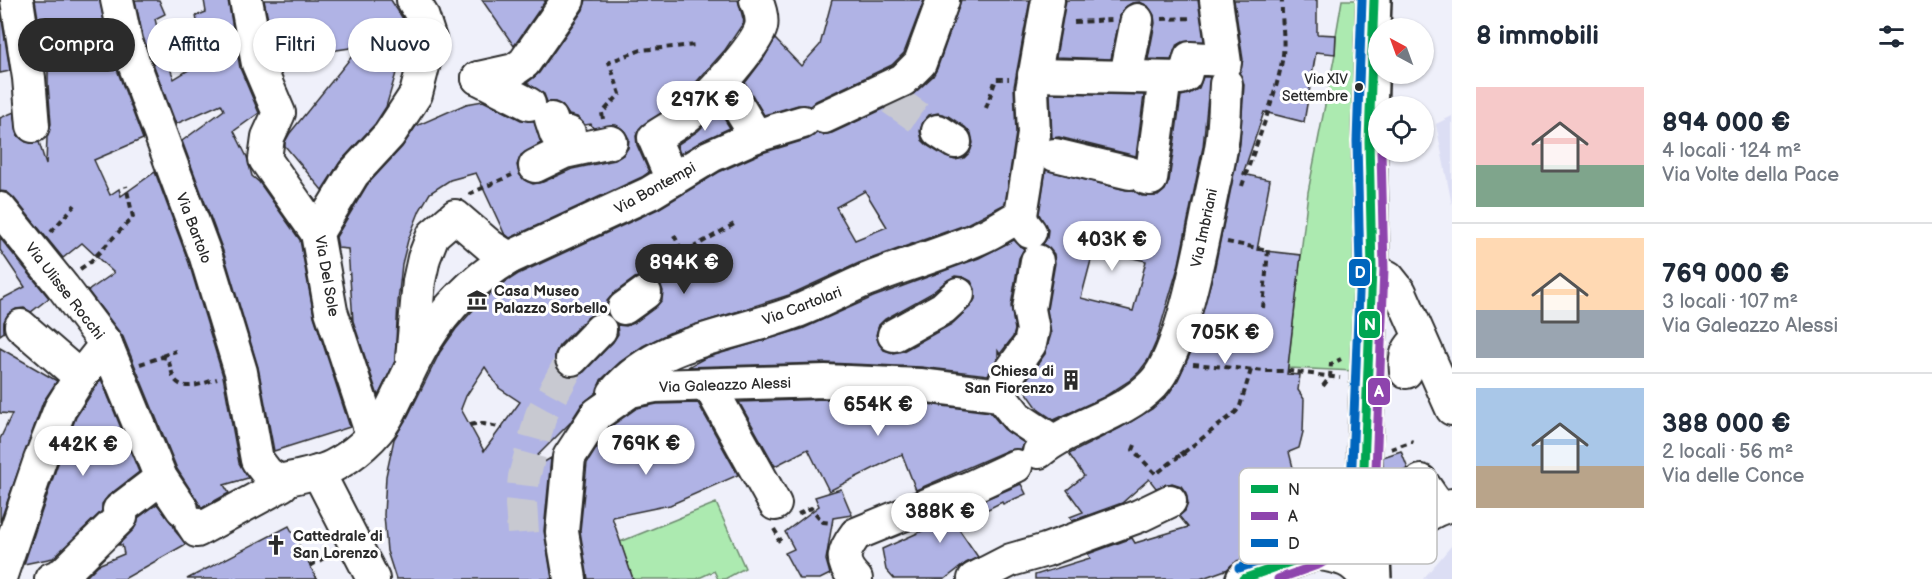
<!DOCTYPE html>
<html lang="it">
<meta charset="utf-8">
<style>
body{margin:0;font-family:"Balsamiq Sans",sans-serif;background:#f6f6f7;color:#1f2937;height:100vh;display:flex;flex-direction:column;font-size:22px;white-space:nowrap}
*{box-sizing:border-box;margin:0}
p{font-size:20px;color:#747a83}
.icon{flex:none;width:33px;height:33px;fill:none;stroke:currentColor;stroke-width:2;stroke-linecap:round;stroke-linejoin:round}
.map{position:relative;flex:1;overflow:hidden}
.sheet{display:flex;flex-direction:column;background:#fff;width:480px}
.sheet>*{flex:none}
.banner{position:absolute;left:18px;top:18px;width:570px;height:54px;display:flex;gap:12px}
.needle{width:39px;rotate:319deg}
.controls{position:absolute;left:1368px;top:18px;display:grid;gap:12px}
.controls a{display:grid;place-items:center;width:66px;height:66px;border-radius:50%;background:#fff;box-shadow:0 2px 4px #0004;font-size:30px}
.price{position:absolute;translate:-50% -51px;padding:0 14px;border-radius:21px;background:#fff;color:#222;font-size:20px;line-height:39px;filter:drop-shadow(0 2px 3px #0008)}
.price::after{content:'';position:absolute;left:50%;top:36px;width:18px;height:14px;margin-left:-9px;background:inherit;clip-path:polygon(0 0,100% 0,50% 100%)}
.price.current{background:#2b2b2b;color:#fff}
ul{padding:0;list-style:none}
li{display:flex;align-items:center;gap:18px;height:150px;padding:0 24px}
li+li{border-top:2px solid #e0e1e3}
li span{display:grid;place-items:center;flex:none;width:168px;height:120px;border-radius:0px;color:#555}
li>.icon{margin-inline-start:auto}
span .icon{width:72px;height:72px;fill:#fffc;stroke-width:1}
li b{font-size:26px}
h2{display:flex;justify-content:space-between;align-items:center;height:72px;padding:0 24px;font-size:26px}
.tag{padding:0 21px;border-radius:27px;background:#fff;box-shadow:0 2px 4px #0004;font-size:21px;line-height:54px}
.tag.current{background:#2b2b2b;color:#fff}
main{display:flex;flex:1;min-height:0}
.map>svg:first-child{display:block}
.built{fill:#dcdef4}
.green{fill:#aceab0;stroke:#6c8a6e;stroke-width:1.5}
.building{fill:#b0b3e5;stroke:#2b2b2b;stroke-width:1.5;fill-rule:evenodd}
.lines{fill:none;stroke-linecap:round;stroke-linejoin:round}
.minor-tunnel{stroke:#c8c9d1;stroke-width:32;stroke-dasharray:32 16;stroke-linecap:butt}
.minor-casing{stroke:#2b2b2b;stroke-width:36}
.major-casing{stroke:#2b2b2b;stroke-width:38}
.path{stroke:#2b2b2b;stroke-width:4;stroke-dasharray:6 4.5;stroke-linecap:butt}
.minor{stroke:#fff;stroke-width:32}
.major{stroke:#fff;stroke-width:33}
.minor-bridge-casing{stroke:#2b2b2b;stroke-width:36;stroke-linecap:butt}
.major-bridge-casing{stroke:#2b2b2b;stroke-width:38;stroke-linecap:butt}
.path-bridge{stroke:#2b2b2b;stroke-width:4;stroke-dasharray:6 4.5;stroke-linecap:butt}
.minor-bridge{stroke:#fff;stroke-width:32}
.major-bridge{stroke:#fff;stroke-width:33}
.bus-1-casing{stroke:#fff;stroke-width:14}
.bus-2-casing{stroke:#fff;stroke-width:14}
.bus-3-casing{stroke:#fff;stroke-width:14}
.bus-1{stroke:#00a651;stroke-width:9}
.bus-2{stroke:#8e44ad;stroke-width:9}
.bus-3{stroke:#0065bd;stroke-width:9}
.bus-dot{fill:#2b2b2b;stroke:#fff;stroke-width:2}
.labels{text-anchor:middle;stroke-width:6;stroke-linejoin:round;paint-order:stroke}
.bus-label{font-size:14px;fill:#2b2b2b;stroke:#fff;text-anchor:end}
.street-label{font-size:15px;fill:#2b2b2b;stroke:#fff}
.poi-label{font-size:15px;font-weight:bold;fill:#2b2b2b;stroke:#fff;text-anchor:start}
.key{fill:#fff;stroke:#bfbfbf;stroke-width:1.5}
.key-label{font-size:16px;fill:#2b2b2b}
.line-badge{stroke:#fff;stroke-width:2}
.badge-label{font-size:16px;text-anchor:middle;font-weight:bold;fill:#fff}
</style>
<main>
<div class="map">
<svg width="1452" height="579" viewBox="0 0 1452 579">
<rect width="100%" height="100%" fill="#eff0fa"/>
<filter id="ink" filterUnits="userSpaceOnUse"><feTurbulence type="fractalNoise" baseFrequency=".0167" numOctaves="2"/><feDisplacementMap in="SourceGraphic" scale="12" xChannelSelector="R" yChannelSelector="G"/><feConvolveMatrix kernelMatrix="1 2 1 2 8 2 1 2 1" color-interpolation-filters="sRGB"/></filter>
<g filter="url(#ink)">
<!-- built -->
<g class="built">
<polygon points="1452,116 1452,205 1436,124"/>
<polygon points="1452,545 1452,579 1423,579"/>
</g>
<!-- green -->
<g class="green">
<polygon points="1342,0 1369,0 1355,371 1288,368 1308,192 1335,54 1336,35"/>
<polygon points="716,503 745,568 725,579 718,579 714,571 697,579 633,579 620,542"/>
</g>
<!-- building -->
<g class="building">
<polygon points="35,0 100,0 109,48 143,139 94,160 110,195 119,189 121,196 155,172 189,263 223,376 239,463 248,478 224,485 229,493 202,508 177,469 123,337 88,291 114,273 82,243 63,258 14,198 7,192 0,191 0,118 14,112 18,136 26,142 39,142 46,165 47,137 51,124 48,84 48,21 39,24"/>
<polygon points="135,0 159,0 165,14 155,19 158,31 156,31 174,79 205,60 196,16 206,12 204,0 228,0 240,68 259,113 234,131 247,157 252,176 259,182 300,240 314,316 350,427 274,451 258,367 223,251 182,141 224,110 221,104 176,124 143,37"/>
<polygon points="264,0 391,0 405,22 407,36 386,107 375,124 340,162 322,190 285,146 285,142 290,133 366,39 365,37 350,48 276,59"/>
<polygon points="482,0 546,0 514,46"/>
<polygon points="586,0 738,0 744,22 725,50 691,88 675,103 639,129 636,136 637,145 649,172 642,177 510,238 504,233 476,173 450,180 430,193 420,210 408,240 402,264 398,302 395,361 378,396 353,321 348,249 338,248 336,237 367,185 402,147 416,126 466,104 483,101 521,120 534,121 541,143 521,155 517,165 519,174 524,180 533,184 543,182 572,169 615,160 623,155 628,148 629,139 624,130 616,125 593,128 591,124 585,125 577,117 569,115 562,105 555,102 547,102 544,94 527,83 539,73 583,10"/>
<polygon points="832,0 924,0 904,53 892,65 816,101 810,106 798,105 764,115 745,83 764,58 775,39 801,66 820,45"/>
<path d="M961,0H1030L1014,87L1016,133L1005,204L965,225L859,263L789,295L669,333L643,346L620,362L601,380L597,392L582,404L570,423L536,457L541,464L551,458L544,531L552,579H396L387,551L384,515L386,476L394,439L408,416L440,352L456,329L475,308L495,289L518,274L658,209L719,172L762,153L808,139L817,133L823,135L832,133L911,96L933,76L937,69ZM938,113L948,116L965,127L971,133L973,143L970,152L964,158L955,160L946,157L928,146L922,140L920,131L923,122L929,115ZM865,191L887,227L855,240L836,207ZM643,275L653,277L660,283L663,291L662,300L656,307L634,323L626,326L617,325L618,334L613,342L584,372L576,376L568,377L560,372L555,363V354L559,346L588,317L596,313L608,314L607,301L613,294L635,278ZM485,367L499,388L520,402L484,451L461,409L466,396Z"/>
<polygon points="1066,0 1198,0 1204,41 1183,42 1176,46 1171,60 1148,59 1155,23 1154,15 1148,6 1140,2 1132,3 1124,8 1120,16 1111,59 1056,57"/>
<polygon points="1234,0 1317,0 1317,34 1336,35 1335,54 1316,52 1304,122 1264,112 1243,174 1270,180 1257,250 1301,255 1287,374 1300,375 1298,390 1304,399 1303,432 1299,448 1289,452 1299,491 1309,487 1323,524 1306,536 1237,561 1228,569 1200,579 1035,579 1035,575 1090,558 1088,554 1132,538 1135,543 1188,527 1179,516 1185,511 1188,503 1186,493 1181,486 1172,483 1156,488 1149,479 1122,503 1072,521 1070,517 1083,512 1067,490 1084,476 1069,454 1120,428 1152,409 1168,395 1178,380 1190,354 1214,271 1240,144 1244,85 1239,73 1243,60"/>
<polygon points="0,8 10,71 0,73"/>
<path d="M1203,77H1210L1203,147L1179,264L1156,342L1148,360L1139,372L1129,381L1104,397L1054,420L1039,410L1022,386L1045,354L1051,334L1047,309L1055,263L1054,254L1049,248L1043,244L1047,238L1048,230L1039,214L1046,170L1126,190H1133L1142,196H1158L1165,190L1169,181L1181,96L1189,94L1199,88ZM1094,249L1146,261L1133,311L1081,298Z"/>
<polygon points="1050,93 1144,95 1136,156 1059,137 1052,138"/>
<polygon points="719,110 730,128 704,140 680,154 677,145 698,131"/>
<polygon points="0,238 49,298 31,312 24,308 16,309 8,314 4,322 4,332 0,335 0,300 25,287 0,250"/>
<path d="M1014,240L1024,249L1019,258L1011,306L1015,330L1013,337L1000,354L998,351V358L988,375L921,367L826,363L688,367L705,358L802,329L873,297L979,258ZM955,276L963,277L971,281L975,289V299L970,307L952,324L903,351L893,353L884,350L879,344L876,335L879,325L885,319L932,293L946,281Z"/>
<polygon points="0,348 57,381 43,402 0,522 0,439 12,414 0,413"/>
<polygon points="101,379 139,472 108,496 102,504 102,511 53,558 24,564 57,466 76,417"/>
<polygon points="825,399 919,403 990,412 1004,429 1024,443 1022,449 1008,450 916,490 902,454 829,491 808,449 775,466 739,402"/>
<polygon points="698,403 738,475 670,505 612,517 633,579 588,579 580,531 587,463 610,427 637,408 657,404"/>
<polygon points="1401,451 1408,469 1383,479 1383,457"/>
<polygon points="1021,484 1026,494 1003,504 1002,502 956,525 978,557 966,563 945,579 894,579 886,570 882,549 931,527 930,523"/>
<polygon points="841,489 852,515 833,518 826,560 830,574 820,579 799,579 785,553 794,549 785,532 819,506 815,497"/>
<polygon points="157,504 173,525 176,532 186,544 124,579 84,579 98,565 124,554 122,545 118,545 134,529 138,518"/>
<polygon points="289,526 317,579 187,579"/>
</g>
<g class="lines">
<!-- minor-tunnel -->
<g class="minor-tunnel">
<polyline points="892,99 938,131"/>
<polyline points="523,533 521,504 524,477 541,415 572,359"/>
</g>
<!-- minor casing -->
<g class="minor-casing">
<g id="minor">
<polyline points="17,0 29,78 33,126"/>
<path d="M117,0L126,42L206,257L241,372L257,460L267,473L279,481C297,477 317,474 333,466C353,456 376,436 387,417C401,392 410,366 425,342C446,308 474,279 509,258L650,193L711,156L756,136L803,122"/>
<polyline points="246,0 258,64 279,113 268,137 265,159 317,233"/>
<polyline points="1216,0 1225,63"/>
<polyline points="1034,75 1181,78 1185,76 1190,58 1224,60"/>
<polyline points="1126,76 1137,20"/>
<polyline points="478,78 514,70 524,63 568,0"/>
<polyline points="478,78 529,104"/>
<polyline points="730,93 756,136"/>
<polyline points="824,117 903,80 920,63 943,0"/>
<polyline points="551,119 556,134 569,133"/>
<polyline points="938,131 955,142"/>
<polyline points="1055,155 1130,173"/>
<polyline points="535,166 564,152 611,142"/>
<polyline points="1146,178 1151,179 1165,78"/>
<path d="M672,180L654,138C664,131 676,125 686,117C703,104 756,47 761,27C763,18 760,9 756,0"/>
<polyline points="0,209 63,287 106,344 161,478 182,509"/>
<polyline points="1030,232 1023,223 1021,215 1034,134 1032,90 1048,0"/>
<polyline points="1372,269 1388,277 1400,292 1452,409"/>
<polyline points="624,308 645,293"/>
<polyline points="21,326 80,377"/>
<polyline points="894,335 943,308 958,294"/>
<polyline points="412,359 419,281 424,258 433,235 455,216 490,246 509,258"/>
<polyline points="572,359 600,330"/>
<path d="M1406,372C1404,356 1407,348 1420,338"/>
<polyline points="709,385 775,504"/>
<path d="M614,393C659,339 735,336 795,312C819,303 842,290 866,280C905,264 948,253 986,235C998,229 1010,221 1021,215"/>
<polyline points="1000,395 1007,376 1030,344 1033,330 1029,309 1037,261"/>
<polyline points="372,435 331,311 317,233 353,174 389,135 416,94 430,39 422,15 413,0"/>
<path d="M1039,452C1073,424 1121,417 1153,384C1182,354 1202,241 1211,197C1215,176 1221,156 1223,134C1225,118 1225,101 1226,84"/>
<polyline points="318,472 373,579"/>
<polyline points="1421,481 1439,507"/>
<polyline points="191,522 197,531 282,485 279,481"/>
<path d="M1394,542C1412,526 1428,510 1452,505"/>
<polyline points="0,578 40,460 60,409 80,377 106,344"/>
<polyline points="51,579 63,574 121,517 119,510 161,478"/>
<polyline points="570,579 562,532 569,457 597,414 630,391 655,386 825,381 920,385 1000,395 1018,418 1053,441"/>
<path d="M856,579C839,562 843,551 856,534L971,487L1016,466"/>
<polyline points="974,579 1011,560 1046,550 1139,516 1170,501"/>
</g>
</g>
<!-- major casing -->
<g class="major-casing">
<g id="major">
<polyline points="1363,491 1372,269 1369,141 1374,0"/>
<polyline points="1243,579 1315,553"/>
</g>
</g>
<!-- path -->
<g class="path">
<polyline points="1162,19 1193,18"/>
<polyline points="1074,22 1112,20"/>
<polyline points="986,108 996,79 1009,79"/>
<polyline points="603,119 602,113 620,94 609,62 641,50 695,45"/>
<path d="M1242,186C1255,145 1274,104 1282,61C1286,42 1281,20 1282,0"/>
<polyline points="469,194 512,175"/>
<polyline points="51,232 75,205"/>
<polyline points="674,235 680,247"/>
<polyline points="1227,242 1268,250 1263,308"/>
<polyline points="692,248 736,223"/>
<polyline points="80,269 90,262 133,217 126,186"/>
<polyline points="162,356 176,351"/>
<path d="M140,364L162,357L167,358C170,364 171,370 173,376C180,394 204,383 217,379"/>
<polyline points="1193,364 1265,371 1290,371 1340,378"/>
<polyline points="1323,386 1330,377 1331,364 1341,359"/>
<polyline points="470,425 479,423 503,428"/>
<polyline points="1135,445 1133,450 1156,474 1236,412 1240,406 1251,370"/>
<polyline points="1391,449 1413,441"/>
<polyline points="798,514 811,508 823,522 833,523"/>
<polyline points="774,529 780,539 777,541"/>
<polyline points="310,566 333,553"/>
</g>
<!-- minor -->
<use href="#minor" class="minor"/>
<!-- major -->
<use href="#major" class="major"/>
<!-- minor-bridge casing -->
<g class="minor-bridge-casing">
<path id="minor-bridge" d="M1315,553C1339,557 1352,558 1366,579"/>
</g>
<!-- major-bridge casing -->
<g class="major-bridge-casing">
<g id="major-bridge">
<polyline points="1363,491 1373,557 1374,579"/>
<path d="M1315,553C1347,532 1348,525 1363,491"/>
</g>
</g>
<!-- path-bridge -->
<polyline class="path-bridge" points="1181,451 1185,456"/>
<!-- minor-bridge -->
<use href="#minor-bridge" class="minor-bridge"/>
<!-- major-bridge -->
<use href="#major-bridge" class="major-bridge"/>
<!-- bus-1 casing -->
<g class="bus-1-casing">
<polyline id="bus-1" points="1243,579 1315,553 1338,539 1348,526 1363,491 1372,269 1369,141 1374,0"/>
</g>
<!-- bus-2 casing -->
<g class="bus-2-casing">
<polyline id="bus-2" points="1278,579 1320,564 1346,548 1359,532 1375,494 1384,269 1381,152"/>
</g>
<!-- bus-3 casing -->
<g class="bus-3-casing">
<path id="bus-3" d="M1239,568C1264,559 1311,547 1330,530C1341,520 1345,502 1351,488L1360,269L1357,141L1362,0"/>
</g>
<!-- bus-1 -->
<use href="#bus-1" class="bus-1"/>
<!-- bus-2 -->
<use href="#bus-2" class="bus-2"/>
<!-- bus-3 -->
<use href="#bus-3" class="bus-3"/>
</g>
</g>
<!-- icons -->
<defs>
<g id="museum-bare" transform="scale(1.62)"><path d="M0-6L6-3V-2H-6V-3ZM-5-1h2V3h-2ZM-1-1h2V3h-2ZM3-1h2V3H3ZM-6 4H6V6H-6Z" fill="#2b2b2b" stroke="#fff" stroke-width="2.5" paint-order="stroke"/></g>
<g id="building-bare" transform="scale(1.62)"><path d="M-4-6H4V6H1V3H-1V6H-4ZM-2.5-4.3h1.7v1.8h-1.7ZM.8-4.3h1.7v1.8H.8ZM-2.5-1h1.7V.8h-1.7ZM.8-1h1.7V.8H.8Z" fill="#2b2b2b" stroke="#fff" stroke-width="2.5" paint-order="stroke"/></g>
<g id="church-bare" transform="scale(1.62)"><path d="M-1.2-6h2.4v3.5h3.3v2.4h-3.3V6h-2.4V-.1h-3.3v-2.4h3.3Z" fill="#2b2b2b" stroke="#fff" stroke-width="2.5" paint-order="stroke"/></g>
</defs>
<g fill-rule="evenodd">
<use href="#museum-bare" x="477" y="300"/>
<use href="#building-bare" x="1071" y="380"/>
<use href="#church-bare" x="276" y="545"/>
</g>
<!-- markers -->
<circle class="bus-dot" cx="1359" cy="87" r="5"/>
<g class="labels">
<!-- bus labels -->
<g class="bus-label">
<text x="1348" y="84">Via XIV<tspan x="1348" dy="17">Settembre</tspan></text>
</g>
<!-- street labels -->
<g class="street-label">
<text transform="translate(655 188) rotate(-29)" y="5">Via Bontempi</text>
<text transform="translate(194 228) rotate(69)" y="5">Via Bartolo</text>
<text transform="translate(1204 228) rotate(-78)" y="5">Via Imbriani</text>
<text transform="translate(327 276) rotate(80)" y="5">Via Del Sole</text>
<text transform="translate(65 291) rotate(52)" y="5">Via Ulisse Rocchi</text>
<text transform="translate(802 306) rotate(-21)" y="5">Via Cartolari</text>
<text transform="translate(725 385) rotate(-2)" y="5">Via Galeazzo Alessi</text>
</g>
<!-- poi labels -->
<g class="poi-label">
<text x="494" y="296">Casa Museo<tspan x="494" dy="17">Palazzo Sorbello</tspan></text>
<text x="1054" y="376" text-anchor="end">Chiesa di<tspan x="1054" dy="17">San Fiorenzo</tspan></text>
<text x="293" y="541">Cattedrale di<tspan x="293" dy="17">San Lorenzo</tspan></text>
</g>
</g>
<!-- legend -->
<rect x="1239" y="468" width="198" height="96" rx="9" class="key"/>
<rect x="1251" y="485" width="27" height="8" fill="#00a651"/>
<rect x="1251" y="512" width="27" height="8" fill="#8e44ad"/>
<rect x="1251" y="539" width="27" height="8" fill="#0065bd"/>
<g class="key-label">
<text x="1288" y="495">N</text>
<text x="1288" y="522">A</text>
<text x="1288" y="549">D</text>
</g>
<g class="line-badge">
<rect x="1348" y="258" width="23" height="29" rx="6" fill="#0065bd"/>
<rect x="1358" y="310" width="23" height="29" rx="6" fill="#00a651"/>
<rect x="1367" y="377" width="24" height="29" rx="6" fill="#8e44ad"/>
</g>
<g class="badge-label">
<text x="1360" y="278">D</text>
<text x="1370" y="330">N</text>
<text x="1379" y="397">A</text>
</g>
</svg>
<div class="controls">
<a><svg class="needle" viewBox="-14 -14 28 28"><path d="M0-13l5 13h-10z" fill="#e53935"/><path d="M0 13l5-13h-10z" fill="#747a83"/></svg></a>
<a><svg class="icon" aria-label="locate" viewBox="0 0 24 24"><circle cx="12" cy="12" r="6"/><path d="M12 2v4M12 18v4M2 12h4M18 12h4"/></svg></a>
</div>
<b class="price" style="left:705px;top:132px">297K €</b>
<b class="price" style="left:1112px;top:272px">403K €</b>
<b class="price current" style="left:684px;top:295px">894K €</b>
<b class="price" style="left:1225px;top:365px">705K €</b>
<b class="price" style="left:878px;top:437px">654K €</b>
<b class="price" style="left:646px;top:476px">769K €</b>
<b class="price" style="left:83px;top:477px">442K €</b>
<b class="price" style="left:940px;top:544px">388K €</b>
<div class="banner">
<a class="tag current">Compra</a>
<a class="tag">Affitta</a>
<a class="tag">Filtri</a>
<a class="tag">Nuovo</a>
</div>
</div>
<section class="sheet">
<h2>8 immobili<svg class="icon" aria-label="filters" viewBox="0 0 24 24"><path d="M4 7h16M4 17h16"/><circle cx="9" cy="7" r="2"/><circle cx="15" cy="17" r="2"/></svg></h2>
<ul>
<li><span style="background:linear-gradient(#f6c9c9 65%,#7fa58c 0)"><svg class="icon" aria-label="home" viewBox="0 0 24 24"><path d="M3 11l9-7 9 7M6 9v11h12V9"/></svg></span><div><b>894 000 €</b><p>4 locali · 124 m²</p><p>Via Volte della Pace</p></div></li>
<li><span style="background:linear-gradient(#ffd9b3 60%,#9aa5b1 0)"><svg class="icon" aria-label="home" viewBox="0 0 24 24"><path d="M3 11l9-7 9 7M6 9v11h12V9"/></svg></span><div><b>769 000 €</b><p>3 locali · 107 m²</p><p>Via Galeazzo Alessi</p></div></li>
<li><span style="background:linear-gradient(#a9c7e8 65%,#b9a48a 0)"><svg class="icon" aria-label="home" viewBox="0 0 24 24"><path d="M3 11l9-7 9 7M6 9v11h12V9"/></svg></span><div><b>388 000 €</b><p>2 locali · 56 m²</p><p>Via delle Conce</p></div></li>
</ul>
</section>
</main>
